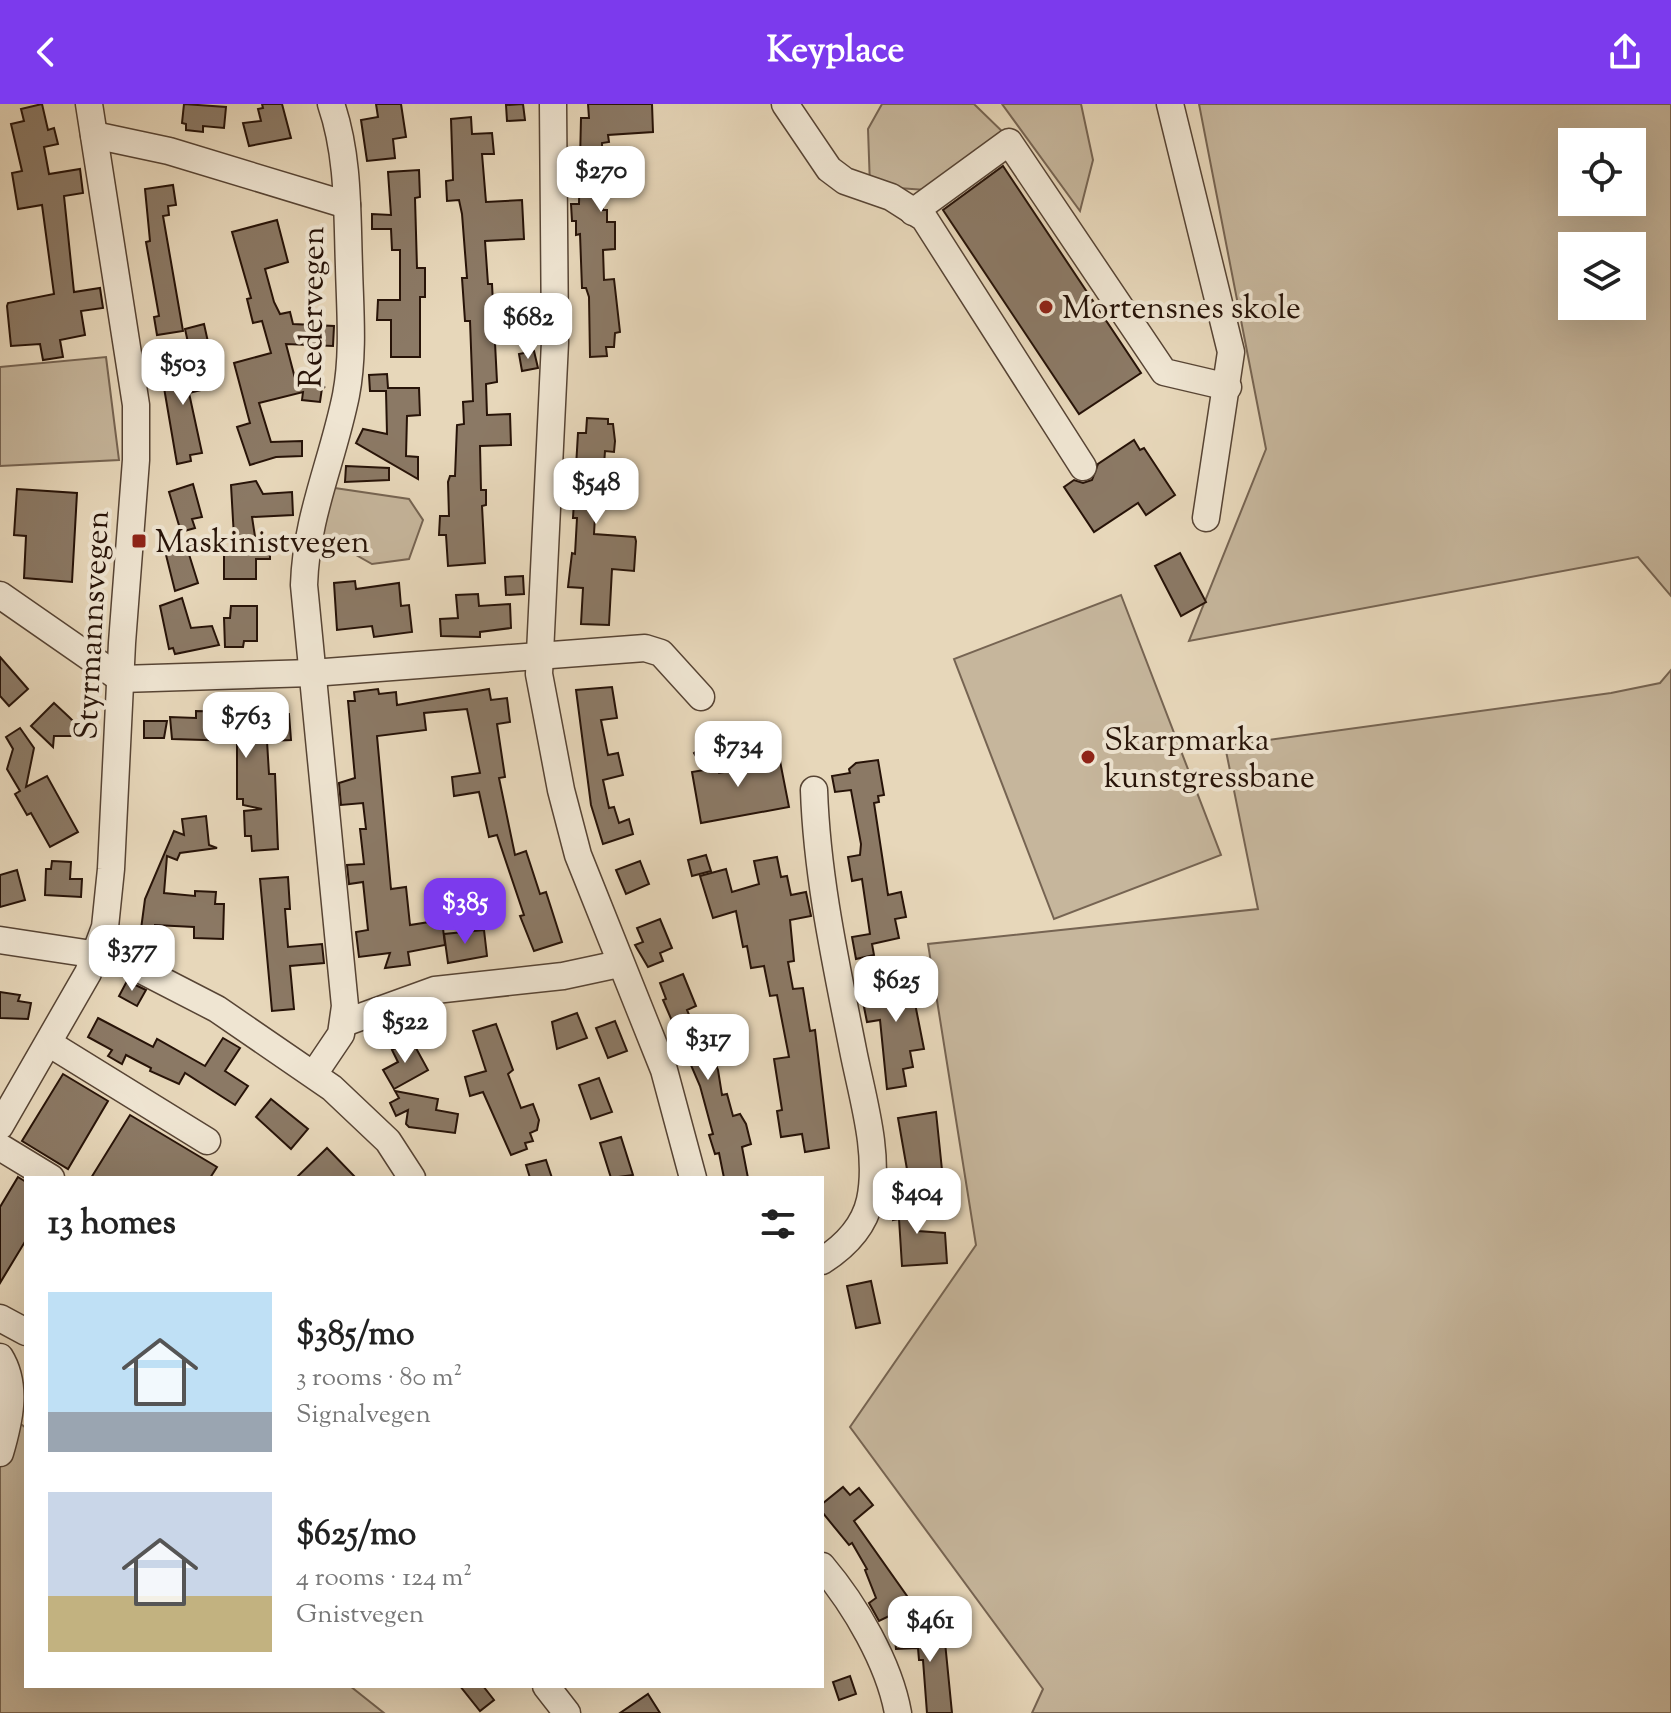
<!DOCTYPE html>
<meta charset="utf-8">
<style>
body{margin:0;font-family:"Sorts Mill Goudy",serif;background:#f6f6f6;color:#222;height:100vh;display:flex;flex-direction:column;font-size:30px;white-space:nowrap}
*{box-sizing:border-box;margin:0}
p{font-size:26px;color:#767676}
.icon{flex:none;width:44px;height:44px;fill:none;stroke:currentColor;stroke-width:2;stroke-linecap:round;stroke-linejoin:round}
.map{position:relative;flex:1;overflow:hidden}
.details{position:absolute;left:24px;top:1072px;width:800px;height:512px;display:flex;flex-direction:column;background:#fff;border-radius:0px;box-shadow:0 8px 32px #0002}
.details>*{flex:none}
.controls{position:absolute;left:1558px;top:24px;display:grid;gap:16px}
.controls a{display:grid;place-items:center;width:88px;height:88px;border-radius:0px;background:#fff;box-shadow:0 8px 32px #0002;font-size:40px}
.price{position:absolute;translate:-50% -68px;padding:0 18px;border-radius:16px;background:#fff;color:#222;font-size:26px;line-height:52px;filter:drop-shadow(0 2px 4px #0008)}
.price::after{content:'';position:absolute;left:50%;top:48px;width:24px;height:18px;margin-left:-12px;background:inherit;clip-path:polygon(0 0,100% 0,50% 100%)}
.price.selected{background:#7c3aed;color:#fff}
ul{padding:0;list-style:none}
li{display:flex;align-items:center;gap:24px;height:200px;padding:0 24px}
li span{display:grid;place-items:center;flex:none;width:224px;height:160px;border-radius:0px;color:#555}
li>.icon{margin-inline-start:auto}
span .icon{width:96px;height:96px;fill:#fffc;stroke-width:1}
li b{font-size:34px}
h2{display:flex;justify-content:space-between;align-items:center;height:96px;padding:0 24px;font-size:34px}
header{display:flex;justify-content:space-between;align-items:center;height:104px;padding:0 24px;background:#7c3aed;color:#fff;font-size:36px;font-weight:700}
.map>svg:first-child{display:block}
.green{fill:#c6b69c;stroke:#766452;stroke-width:2;fill-rule:evenodd}
.building{fill:#8b7965;stroke:#271308;stroke-width:2}
.lines{fill:none;stroke-linecap:round;stroke-linejoin:round}
.minor-casing{stroke:#574434;stroke-width:29}
.minor{stroke:#efe5d2;stroke-width:26}
.poi-dot{fill:#8f2418;stroke:#efe5d2;stroke-width:3}
.labels{text-anchor:middle;stroke-width:8;stroke-linejoin:round;paint-order:stroke}
.street-label{font-size:32px;fill:#271308;stroke:#efe5d2}
.poi-label{font-size:32px;fill:#271308;stroke:#efe5d2;text-anchor:start}
</style>
<header><svg class="icon" aria-label="back" viewBox="0 0 24 24"><path d="M15 5l-7 7 7 7"/></svg>Keyplace<svg class="icon" aria-label="share" viewBox="0 0 24 24"><path d="M12 15V3M7 8l5-5 5 5M5 13v7h14v-7"/></svg></header>
<div class="map">
<svg width="1671" height="1609" viewBox="0 0 1671 1609">
<rect width="100%" height="100%" fill="#e7d7ba"/>
<filter id="stains"><feTurbulence type="fractalNoise" baseFrequency=".0025" numOctaves="4"/><feColorMatrix values="0 0 0 0 .2 0 0 0 0 .09 0 0 0 0 .02 0 0 0 .5 -.17"/></filter>
<radialGradient id="worn" r=".72"><stop offset=".6" stop-color="#630" stop-opacity="0"/><stop offset="1" stop-color="#630" stop-opacity=".3"/></radialGradient>
<!-- green -->
<g class="green">
<polygon points="882,0 974,0 1007,32 926,86 870,82 868,25"/>
<polygon points="1002,0 1081,0 1093,56 1080,107"/>
<path d="M1199,0H1671V492L1638,453L1189,537L1266,345ZM1572,38H1632V98H1572ZM1572,142H1632V202H1572Z"/>
<polygon points="106,253 119,356 0,362 0,263"/>
<polygon points="328,383 409,395 423,416 409,455 372,460 319,430"/>
<polygon points="1121,491 1221,751 1054,815 954,555"/>
<polygon points="1671,566 1671,1609 1032,1609 1043,1585 850,1323 976,1141 928,840 1258,805 1225,642 1611,589 1660,579"/>
<polygon points="0,1304 26,1324 26,1582 350,1582 384,1609 0,1609"/>
</g>
<!-- building -->
<g class="building">
<polygon points="42,0 48,26 54,24 58,40 44,43 49,70 80,65 83,89 64,92 74,188 100,184 103,204 81,207 85,231 60,236 63,253 43,256 40,240 11,242 7,202 8,199 54,190 42,101 18,105 12,69 22,67 11,20 24,17 21,5"/>
<polygon points="184,0 226,3 224,24 203,22 203,28 186,26 186,20 182,19"/>
<polygon points="262,0 282,0 291,34 249,42 243,19 261,17 258,5 263,4"/>
<polygon points="376,0 401,0 406,33 393,35 395,54 367,57 361,16 378,13"/>
<polygon points="523,0 525,16 507,17 506,1"/>
<polygon points="588,0 652,0 653,28 608,31 609,38 602,39 603,106 607,106 607,118 615,118 615,145 603,146 604,176 614,175 620,228 615,229 614,243 606,243 607,252 590,253 589,193 586,184 582,184 580,130 576,131 576,117 572,117 571,100 579,100 581,14 589,14"/>
<polygon points="471,13 472,30 492,29 494,50 482,50 486,98 522,96 524,135 485,137 488,180 492,180 497,278 486,280 487,311 510,310 511,341 480,342 481,386 486,386 486,401 482,402 485,459 448,462 446,431 439,431 440,412 449,412 448,378 450,372 455,372 457,321 464,320 463,298 473,297 470,217 465,217 462,174 467,174 462,110 459,96 447,97 446,77 453,76 451,15"/>
<polygon points="1003,62 1141,269 1079,310 943,106"/>
<polygon points="419,66 420,93 415,94 417,164 425,164 425,193 420,193 420,253 391,253 391,216 377,216 378,196 400,196 400,146 392,146 391,125 372,125 372,110 391,111 388,68"/>
<polygon points="173,81 176,101 168,102 169,111 163,112 183,227 157,231 154,213 159,212 146,138 150,137 145,85"/>
<polygon points="277,116 288,158 265,165 274,198 280,210 290,208 293,220 334,222 333,242 286,240 296,278 325,283 322,284 320,298 302,296 303,288 259,299 271,338 302,337 302,352 276,353 250,361 237,323 250,319 234,259 271,249 262,217 253,219 247,195 251,194 232,128"/>
<polygon points="204,220 210,247 191,252 185,225"/>
<polygon points="534,247 538,264 522,267 519,250"/>
<polygon points="197,254 201,286 189,289 202,349 190,351 191,357 177,360 162,272 168,272 166,262 171,262 170,258"/>
<polygon points="387,270 388,284 419,284 420,311 407,312 406,352 418,353 418,375 356,339 363,325 387,330 386,287 370,287 369,271"/>
<polygon points="587,314 608,315 608,320 613,320 615,337 614,348 605,347 603,375 615,375 614,395 596,394 594,430 635,433 636,437 634,467 612,465 609,521 581,520 583,484 568,483 572,449 575,450 577,414 573,414 578,329 586,329"/>
<polygon points="1134,336 1140,346 1144,344 1175,391 1146,411 1138,399 1094,428 1064,383 1074,376 1083,379 1092,376 1098,360"/>
<polygon points="346,362 389,364 389,376 345,378"/>
<polygon points="256,377 263,390 292,388 293,411 252,413 256,439 270,439 270,455 256,455 256,475 224,475 224,451 235,451 231,381"/>
<polygon points="193,380 202,413 192,415 195,424 181,428 169,388"/>
<polygon points="17,385 77,389 72,478 24,474 26,432 14,431"/>
<polygon points="187,444 198,479 175,487 166,451"/>
<polygon points="1180,449 1206,498 1181,512 1155,462"/>
<polygon points="523,472 524,490 506,491 505,473"/>
<polygon points="355,477 356,485 399,479 401,502 409,501 412,528 374,533 372,522 337,526 334,479"/>
<polygon points="478,490 479,502 510,500 511,524 480,528 480,533 441,532 440,515 458,514 456,491"/>
<polygon points="182,494 191,524 212,522 219,541 175,550 173,544 169,545 160,502"/>
<polygon points="231,502 257,502 257,537 244,537 243,543 225,543 224,514 230,514"/>
<polygon points="0,553 28,585 9,602 0,592"/>
<polygon points="612,583 617,614 601,616 608,651 618,649 623,671 603,676 609,704 614,703 619,719 629,715 633,730 603,740 591,701 576,586"/>
<polygon points="378,585 379,590 396,588 397,601 489,585 491,596 507,594 510,618 497,620 505,673 499,674 515,751 526,747 540,790 546,788 562,838 534,847 520,812 524,811 497,731 489,733 479,688 454,692 452,673 480,669 467,605 424,609 426,626 377,632 391,785 406,783 410,821 442,816 445,841 408,848 410,861 385,864 390,849 359,853 356,828 368,826 363,778 349,780 347,761 364,760 360,725 366,725 363,699 341,701 339,679 355,674 348,597 355,597 354,588"/>
<polygon points="267,595 268,612 289,610 291,636 267,637 269,670 275,670 278,745 252,747 251,732 245,732 244,707 262,705 243,701 243,695 237,695 237,637 172,635 170,613 196,614 196,607 240,608 240,597"/>
<polygon points="54,599 69,613 88,632 54,632 53,643 31,622"/>
<polygon points="144,617 167,617 164,634 144,634"/>
<polygon points="20,624 34,644 26,683 47,672 78,728 50,743 31,709 27,711 15,690 20,687 7,665 13,645 6,633"/>
<polygon points="706,641 719,669 754,663 753,657 779,652 789,703 701,719 692,668 704,666 694,649"/>
<polygon points="878,656 884,691 878,692 879,698 874,699 888,791 901,788 906,813 895,815 899,834 872,840 874,851 856,855 852,833 870,830 862,775 852,777 848,753 860,751 861,740 851,686 835,688 832,672 850,669 849,665 856,659"/>
<polygon points="206,712 209,741 217,744 180,749 177,756 167,752 164,789 195,792 195,787 216,788 215,800 224,800 223,835 194,834 194,823 155,821 155,826 141,825 145,795 174,727 184,731 182,715"/>
<polygon points="706,751 711,767 692,772 688,756"/>
<polygon points="777,753 781,773 787,772 791,791 806,788 811,812 790,816 794,857 788,858 793,885 803,884 810,927 815,926 829,1044 805,1048 802,1030 781,1033 777,1007 782,1006 774,955 789,953 777,891 770,892 764,862 751,864 747,842 743,843 736,807 713,814 700,772 726,765 732,788 759,780 754,757"/>
<polygon points="52,757 71,758 70,775 82,775 81,793 45,791 46,765 51,765"/>
<polygon points="640,757 649,780 626,790 616,766"/>
<polygon points="17,766 25,796 0,803 0,771"/>
<polygon points="288,773 290,805 285,805 288,843 322,840 324,859 290,862 294,905 272,907 260,775"/>
<polygon points="660,815 672,844 660,849 663,857 648,863 635,841 643,838 637,824"/>
<polygon points="484,826 487,852 448,859 444,830"/>
<polygon points="908,864 924,945 910,947 913,963 903,965 906,982 887,985 880,916 867,918 863,898 881,894 880,869"/>
<polygon points="683,870 696,902 687,906 698,932 704,930 718,966 722,991 727,990 733,1012 740,1010 746,1020 751,1040 742,1043 748,1074 724,1074 719,1049 715,1050 709,1031 713,1030 700,982 663,896 666,895 660,879"/>
<polygon points="127,877 146,886 137,902 119,892"/>
<polygon points="0,888 20,891 18,897 31,899 28,915 0,914"/>
<polygon points="577,909 587,934 557,945 552,918"/>
<polygon points="98,914 153,943 157,935 205,962 223,934 240,944 225,967 248,982 235,1001 185,969 179,980 150,967 151,964 126,951 122,960 108,952 112,946 88,933"/>
<polygon points="615,917 627,947 608,954 596,924"/>
<polygon points="496,920 513,966 508,970 521,1004 533,1000 539,1016 537,1026 530,1029 533,1037 525,1039 527,1045 511,1051 483,988 470,992 465,973 486,967 473,927"/>
<polygon points="411,935 428,966 394,985 383,966 398,958 392,946"/>
<polygon points="63,970 108,997 68,1065 22,1037"/>
<polygon points="599,974 612,1008 591,1015 579,981"/>
<polygon points="395,987 438,995 436,1006 458,1010 455,1029 409,1023 406,1020 408,1006 396,1012 390,999 399,994"/>
<polygon points="271,995 308,1025 291,1045 256,1013"/>
<polygon points="936,1008 942,1066 908,1071 898,1014"/>
<polygon points="130,1011 217,1063 210,1074 91,1074"/>
<polygon points="621,1033 633,1071 611,1074 600,1039"/>
<polygon points="327,1044 356,1074 296,1074"/>
<polygon points="546,1056 552,1074 530,1074 526,1061"/>
<polygon points="18,1073 26,1078 26,1136 0,1179 0,1103"/>
<polygon points="916,1092 918,1127 945,1129 947,1159 902,1162 899,1115 893,1116 892,1094"/>
<polygon points="871,1177 880,1219 856,1224 847,1182"/>
<polygon points="843,1383 850,1391 859,1384 873,1401 854,1417 907,1492 910,1502 879,1517 869,1499 876,1494 865,1466 867,1465 852,1439 849,1441 822,1408 822,1400"/>
<polygon points="939,1521 940,1529 944,1528 952,1609 927,1609 923,1556 919,1556 918,1544 896,1545 894,1525"/>
<polygon points="850,1572 856,1590 839,1596 833,1578"/>
<polygon points="460,1582 483,1582 494,1596 480,1607"/>
<polygon points="648,1590 660,1609 620,1609"/>
</g>
<g class="lines">
<!-- minor casing -->
<g class="minor-casing">
<g id="minor">
<polyline points="553,0 555,238 539,570 561,686 578,751 664,966 693,1074"/>
<polyline points="785,0 829,65 845,77 891,93 924,114 1083,363"/>
<polyline points="1170,0 1231,248 1206,414"/>
<polyline points="94,31 169,47 347,101"/>
<polyline points="913,108 1009,38 1164,268 1228,283"/>
<polyline points="0,491 121,575 312,569 645,544 661,549 701,593"/>
<path d="M814,686C817,774 836,860 853,946C862,992 880,1049 870,1096C864,1123 844,1143 822,1157"/>
<polyline points="0,836 118,854 217,905 332,984 388,1037 412,1074"/>
<polyline points="344,919 435,886 563,872 619,860"/>
<polyline points="50,940 207,1037"/>
<path d="M314,970L341,930L345,902L304,481C306,413 333,356 346,291C354,249 350,205 349,163C347,109 349,52 331,0"/>
<polyline points="0,1022 88,869 105,823 111,765 122,539 136,356 136,301 89,0"/>
<polyline points="0,1043 51,1074"/>
<polyline points="0,1214 26,1228"/>
<path d="M0,1253C18,1282 9,1318 0,1349"/>
<path d="M822,1462C855,1501 889,1559 898,1609"/>
<polyline points="546,1582 567,1609"/>
</g>
</g>
<!-- minor -->
<use href="#minor" class="minor"/>
</g>
<!-- markers -->
<g class="poi-dot">
<circle cx="1046" cy="203" r="8"/>
<rect x="131" y="429" width="16" height="16" rx="4"/>
<circle cx="1088" cy="653" r="8"/>
</g>
<g class="labels">
<!-- street labels -->
<g class="street-label">
<text transform="translate(311 203) rotate(-89)" y="11">Redervegen</text>
<text transform="translate(91 521) rotate(-87)" y="11">Styrmannsvegen</text>
</g>
<!-- poi labels -->
<g class="poi-label">
<text x="1062" y="214">Mortensnes skole</text>
<text x="155" y="448">Maskinistvegen</text>
<text x="1104" y="646">Skarpmarka<tspan x="1104" dy="37">kunstgressbane</tspan></text>
</g>
</g>
<rect width="100%" height="100%" filter="url(#stains)"/>
<rect width="100%" height="100%" fill="url(#worn)"/>
</svg>
<div class="controls">
<a><svg class="icon" aria-label="locate" viewBox="0 0 24 24"><circle cx="12" cy="12" r="6"/><path d="M12 2v4M12 18v4M2 12h4M18 12h4"/></svg></a>
<a><svg class="icon" aria-label="layers" viewBox="0 0 24 24"><path d="M12 4l9 5-9 5-9-5zM3 14l9 5 9-5"/></svg></a>
</div>
<b class="price" style="left:601px;top:110px">$270</b>
<b class="price" style="left:528px;top:257px">$682</b>
<b class="price" style="left:183px;top:303px">$503</b>
<b class="price" style="left:596px;top:422px">$548</b>
<b class="price" style="left:246px;top:656px">$763</b>
<b class="price" style="left:738px;top:685px">$734</b>
<b class="price selected" style="left:465px;top:842px">$385</b>
<b class="price" style="left:132px;top:889px">$377</b>
<b class="price" style="left:896px;top:920px">$625</b>
<b class="price" style="left:405px;top:961px">$522</b>
<b class="price" style="left:708px;top:978px">$317</b>
<b class="price" style="left:917px;top:1132px">$404</b>
<b class="price" style="left:930px;top:1560px">$461</b>
<section class="details">
<h2>13 homes<svg class="icon" aria-label="filters" viewBox="0 0 24 24"><path d="M4 7h16M4 17h16"/><circle cx="9" cy="7" r="2"/><circle cx="15" cy="17" r="2"/></svg></h2>
<ul>
<li><span style="background:linear-gradient(#bfe0f5 75%,#9aa5b1 0)"><svg class="icon" aria-label="home" viewBox="0 0 24 24"><path d="M3 11l9-7 9 7M6 9v11h12V9"/></svg></span><div><b>$385/mo</b><p>3 rooms · 80 m²</p><p>Signalvegen</p></div></li>
<li><span style="background:linear-gradient(#c9d6e8 65%,#c2b280 0)"><svg class="icon" aria-label="home" viewBox="0 0 24 24"><path d="M3 11l9-7 9 7M6 9v11h12V9"/></svg></span><div><b>$625/mo</b><p>4 rooms · 124 m²</p><p>Gnistvegen</p></div></li>
</ul>
</section>
</div>
